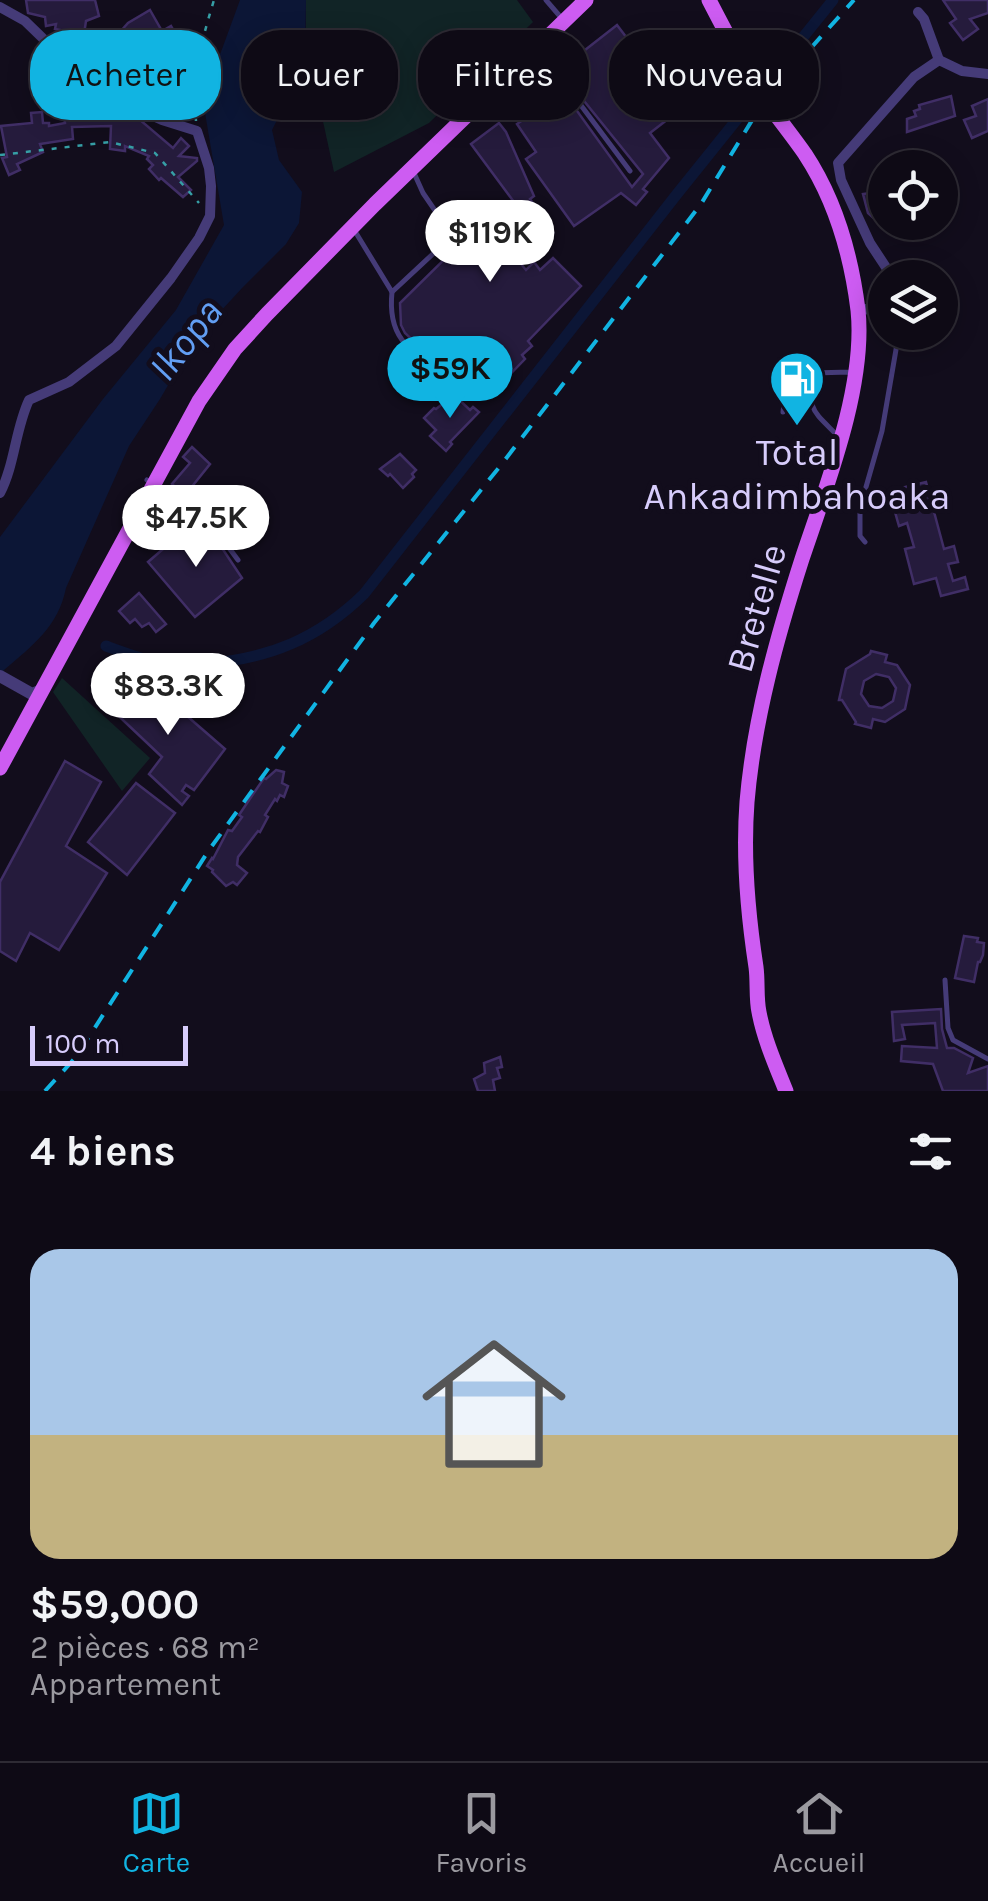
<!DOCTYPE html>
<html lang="fr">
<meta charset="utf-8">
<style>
body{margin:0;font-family:Karla,sans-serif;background:#17131e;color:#f1f3f6;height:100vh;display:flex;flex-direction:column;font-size:38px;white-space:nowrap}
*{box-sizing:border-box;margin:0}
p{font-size:32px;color:#9b9aa0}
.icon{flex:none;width:55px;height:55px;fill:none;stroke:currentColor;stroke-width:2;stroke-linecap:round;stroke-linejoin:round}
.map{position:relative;height:1091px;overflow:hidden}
.panel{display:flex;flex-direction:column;background:#0e0a15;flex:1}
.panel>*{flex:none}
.guide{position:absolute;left:30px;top:30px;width:930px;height:90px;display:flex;gap:20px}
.buttons{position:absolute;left:868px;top:150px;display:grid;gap:20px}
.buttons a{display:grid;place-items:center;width:90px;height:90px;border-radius:50%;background:#0e0a15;box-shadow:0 5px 25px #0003,0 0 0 2px #2e2b34;font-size:50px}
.scale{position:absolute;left:30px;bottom:25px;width:158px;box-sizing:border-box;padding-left:10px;border:5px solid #d7ccfb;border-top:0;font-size:28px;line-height:35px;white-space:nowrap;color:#d7ccfb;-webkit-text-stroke:8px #120d1c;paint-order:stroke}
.price{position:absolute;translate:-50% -85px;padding:0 22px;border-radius:35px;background:#fff;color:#222;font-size:32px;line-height:65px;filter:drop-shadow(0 2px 5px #0008)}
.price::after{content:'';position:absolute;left:50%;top:60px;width:30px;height:22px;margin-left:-15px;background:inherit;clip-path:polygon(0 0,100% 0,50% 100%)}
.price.on{background:#11b4e2;color:#111}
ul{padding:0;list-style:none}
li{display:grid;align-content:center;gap:20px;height:530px;padding:0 30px}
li+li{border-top:2px solid #2e2b34}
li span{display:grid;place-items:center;height:310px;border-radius:30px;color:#555}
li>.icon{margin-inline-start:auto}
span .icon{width:180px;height:180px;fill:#fffc;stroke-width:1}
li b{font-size:42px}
h2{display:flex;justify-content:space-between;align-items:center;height:120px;padding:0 30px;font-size:42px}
.chip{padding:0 35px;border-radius:40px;background:#0e0a15;box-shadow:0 5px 25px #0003,0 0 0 2px #2e2b34;font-size:35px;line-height:90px}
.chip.on{background:#11b4e2;color:#111}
.tab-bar{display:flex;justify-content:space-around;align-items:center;height:140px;border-top:2px solid #2e2b34;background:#0e0a15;font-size:28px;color:#9b9aa0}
.tab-bar a{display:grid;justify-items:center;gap:5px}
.tab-bar .on{color:#11b4e2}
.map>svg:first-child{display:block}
.green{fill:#112426}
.water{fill:#0c1636}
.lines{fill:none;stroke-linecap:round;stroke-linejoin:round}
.canal{stroke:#0c1636;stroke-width:11}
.building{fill:#251b3c;stroke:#402e66;stroke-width:2.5;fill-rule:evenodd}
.path{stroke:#369fa6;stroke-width:2.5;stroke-dasharray:5 8;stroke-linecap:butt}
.service{stroke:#453b78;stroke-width:5}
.minor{stroke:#453b78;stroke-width:10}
.tertiary{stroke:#453b78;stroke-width:12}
.primary{stroke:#cd5cf2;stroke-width:15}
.rail{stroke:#11b4e2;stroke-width:4;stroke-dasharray:15 12;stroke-linecap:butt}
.labels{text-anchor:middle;stroke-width:10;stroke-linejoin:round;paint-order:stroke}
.poi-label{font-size:38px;fill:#d7ccfb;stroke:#120d1c}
.street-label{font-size:38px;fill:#d7ccfb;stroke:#120d1c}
.water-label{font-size:40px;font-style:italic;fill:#629ef3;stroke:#120d1c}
</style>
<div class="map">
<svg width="988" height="1091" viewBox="0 0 988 1091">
<rect width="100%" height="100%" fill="#120d1c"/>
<!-- green -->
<g class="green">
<polygon points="306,0 517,0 533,22 429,123 334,172 306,43"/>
<polygon points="62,678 150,758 122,791 53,692"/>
</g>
<!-- water -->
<path class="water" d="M240,0H306L304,102L290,113L277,120L272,130L279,160L302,192L299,223L286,244L243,287L195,339L160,399L129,446L66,588C58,627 33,645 4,670L0,676V537L103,399L176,310L224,225L203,101Z"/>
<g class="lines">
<!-- canal -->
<path class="canal" d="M106,646C128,654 149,662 173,665C183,667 194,665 204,664C268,659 318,639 364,594L677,194L833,0"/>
</g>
<!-- building -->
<g class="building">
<polygon points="26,0 95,0 99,16 86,21 83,41 90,40 91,48 82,50 82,54 80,54 76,33 55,29 56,24 46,26 45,17 28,13"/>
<polygon points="943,0 988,0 988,13 970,19 978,29 963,40 950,23 956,19"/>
<polygon points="150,10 162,31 171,26 175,33 155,44 150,35 133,47 120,32 128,23"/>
<polygon points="617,25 681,109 650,133 669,158 643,189 647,192 636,205 621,193 574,226 526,159 536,152 517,124 559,95 567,97 632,187 643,174 572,86 574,84 562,68"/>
<polygon points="951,96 955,116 907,132 907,119 916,116 914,111 920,109 919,105"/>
<polygon points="988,99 988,131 972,138 964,120 976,116 972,106"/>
<polygon points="42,112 43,123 49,123 49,126 65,123 64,114 82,114 82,120 103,118 102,116 126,117 127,114 139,119 173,148 181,138 189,146 179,156 197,158 197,161 178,177 191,190 183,197 161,178 159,180 149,169 153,165 147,159 149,156 125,146 125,151 110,149 111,126 72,127 73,139 40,144 43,152 17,164 20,170 9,175 2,158 7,157 1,126 32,123 31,113"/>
<polygon points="499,123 506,132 534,196 530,199 553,233 540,243 532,234 512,253 526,270 534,262 540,270 553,258 581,286 528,341 532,346 522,355 525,359 488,397 452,359 446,364 433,350 428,355 405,333 401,325 400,303 464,240 468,244 517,206 471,144"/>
<polygon points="885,191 885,228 868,213 863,194"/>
<polygon points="454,395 470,410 473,407 479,412 450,442 452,444 446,451 430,436 436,430 424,418 434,408 436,409"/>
<polygon points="192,447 210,464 190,489 194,492 188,499 172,484 190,463 183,457"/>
<polygon points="400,454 416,470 412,474 414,477 403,488 390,474 388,476 380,469"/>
<polygon points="926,482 944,549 954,546 958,562 948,564 953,581 965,577 968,589 941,596 936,578 914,584 905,549 914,547 907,523 899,526 889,491"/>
<polygon points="203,527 224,551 242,578 195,617 148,562 184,531 190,538"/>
<polygon points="139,593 166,624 156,632 149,623 142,627 135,619 130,623 119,611"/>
<path d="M871,651L887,655L885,662L897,665L910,685L905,709L885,722L873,719L871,728L855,724L856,722L842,700H839L846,669L870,654ZM876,674L889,677L896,688L893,701L882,708L869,706L861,694L864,681Z"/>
<polygon points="134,679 144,688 149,683 225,749 194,790 186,785 182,791 189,796 182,805 149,774 162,757 108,706"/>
<polygon points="65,761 101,782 66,846 107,873 59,950 30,933 16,961 0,951 0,882"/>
<polygon points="276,770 284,772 282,783 288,786 284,797 280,795 277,801 275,799 265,815 268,817 260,832 258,831 238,857 237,865 247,873 237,885 233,882 226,886 212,872 213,870 207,866 212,858 213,859 228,830 232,831 242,817 239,815 264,778 266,779"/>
<polygon points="136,783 175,813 127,875 88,842"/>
<polygon points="964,936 978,938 977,942 984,943 983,955 980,962 978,962 974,982 955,978"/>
<polygon points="941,1009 942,1029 947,1048 954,1048 973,1058 968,1073 988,1066 988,1091 943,1091 933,1064 901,1061 902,1046 937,1048 935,1023 902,1025 905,1039 894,1041 892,1012"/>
<polygon points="500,1057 502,1067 497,1068 500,1078 493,1080 495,1091 478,1091 474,1079 485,1073 484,1063"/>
</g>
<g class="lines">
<!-- path -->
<g class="path">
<path d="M196,121C192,76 201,43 214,0"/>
<polyline points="0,155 110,142 155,153 199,203"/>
</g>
<!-- service -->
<g class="service">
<polyline points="546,0 564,21"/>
<path d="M501,71C507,77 513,84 521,88C538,97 554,82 571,92L630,171"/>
<polyline points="353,228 392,292 450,238 449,231 423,193 414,173"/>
<path d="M392,292C387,340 411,351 447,375C456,381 463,389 471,397"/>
<path d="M815,374C807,410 812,410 837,435"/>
<path d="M783,412C784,404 785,394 789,387C798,369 835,373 852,372"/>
<polyline points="147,480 187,507 206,517 238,560"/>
<polyline points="865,542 860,536 860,508 882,431 898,338 895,332"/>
<polyline points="945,980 948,1028 953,1040 988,1059"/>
</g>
<!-- minor -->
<g class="minor">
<path d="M0,7L25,21L58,53L120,101L162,120L197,131L209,168L211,186L210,216L199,238L171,278L116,346L69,382L29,400C15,430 15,464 0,493"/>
<polyline points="918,12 924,19 939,60 962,71 988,74"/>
<polyline points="893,278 870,243 841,180 838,163 914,77 939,60"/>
<polyline points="857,307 885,314"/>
</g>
<!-- tertiary -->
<polyline class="tertiary" points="0,676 32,694 44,689"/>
<!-- primary -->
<g class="primary">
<path d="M709,0C724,29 739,58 756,86C771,110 789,131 805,154C836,201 851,254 858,310C866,386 826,487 802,559C777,637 754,719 747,802C743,855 748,915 756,967C758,982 756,998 759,1012C764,1039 776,1066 786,1091"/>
<polyline points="0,768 199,401 235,349 267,314 375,204 586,0"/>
</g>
<!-- rail -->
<polyline class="rail" points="45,1091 76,1057 209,850 374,623 501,465 701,204 765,99 854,0"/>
</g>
<!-- icons -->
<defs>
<g id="fuel-pin" transform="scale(2.875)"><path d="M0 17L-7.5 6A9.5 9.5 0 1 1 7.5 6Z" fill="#11b4e2" stroke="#120d1c"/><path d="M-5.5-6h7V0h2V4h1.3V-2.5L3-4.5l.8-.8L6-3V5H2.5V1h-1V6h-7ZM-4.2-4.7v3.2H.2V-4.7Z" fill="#fff"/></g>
</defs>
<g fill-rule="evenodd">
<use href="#fuel-pin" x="797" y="379"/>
</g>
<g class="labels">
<!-- poi labels -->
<g class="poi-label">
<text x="797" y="465">Total<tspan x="797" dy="44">Ankadimbahoaka</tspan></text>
</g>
<!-- street labels -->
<g class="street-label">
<text transform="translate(756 608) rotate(-74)" y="13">Bretelle</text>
</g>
<!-- water labels -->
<g class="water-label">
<text transform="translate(185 339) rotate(-52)" y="14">Ikopa</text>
</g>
</g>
</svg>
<div class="buttons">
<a><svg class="icon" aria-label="locate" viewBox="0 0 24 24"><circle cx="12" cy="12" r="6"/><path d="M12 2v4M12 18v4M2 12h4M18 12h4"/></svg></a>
<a><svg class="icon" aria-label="layers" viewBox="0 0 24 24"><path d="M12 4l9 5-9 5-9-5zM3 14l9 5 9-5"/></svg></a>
</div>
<div class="scale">100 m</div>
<b class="price" style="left:490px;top:285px">$119K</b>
<b class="price on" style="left:450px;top:421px">$59K</b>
<b class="price" style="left:196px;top:570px">$47.5K</b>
<b class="price" style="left:168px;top:738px">$83.3K</b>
<div class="guide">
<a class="chip on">Acheter</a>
<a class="chip">Louer</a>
<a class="chip">Filtres</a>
<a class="chip">Nouveau</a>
</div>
</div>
<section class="panel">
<h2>4 biens<svg class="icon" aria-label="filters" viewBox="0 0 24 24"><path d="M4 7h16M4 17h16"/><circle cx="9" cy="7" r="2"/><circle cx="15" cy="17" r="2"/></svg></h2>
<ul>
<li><span style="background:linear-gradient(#a9c7e8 60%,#c2b280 0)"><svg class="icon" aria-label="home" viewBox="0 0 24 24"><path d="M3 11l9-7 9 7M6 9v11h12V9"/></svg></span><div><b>$59,000</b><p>2 pièces · 68 m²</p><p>Appartement</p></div></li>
</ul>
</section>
<nav class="tab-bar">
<a class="on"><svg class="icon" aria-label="map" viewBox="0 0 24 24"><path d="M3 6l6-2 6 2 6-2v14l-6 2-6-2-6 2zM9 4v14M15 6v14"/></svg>Carte</a>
<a><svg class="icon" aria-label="saved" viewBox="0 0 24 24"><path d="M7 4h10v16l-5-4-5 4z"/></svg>Favoris</a>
<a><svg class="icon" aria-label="home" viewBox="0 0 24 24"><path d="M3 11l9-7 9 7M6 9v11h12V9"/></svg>Accueil</a>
</nav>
